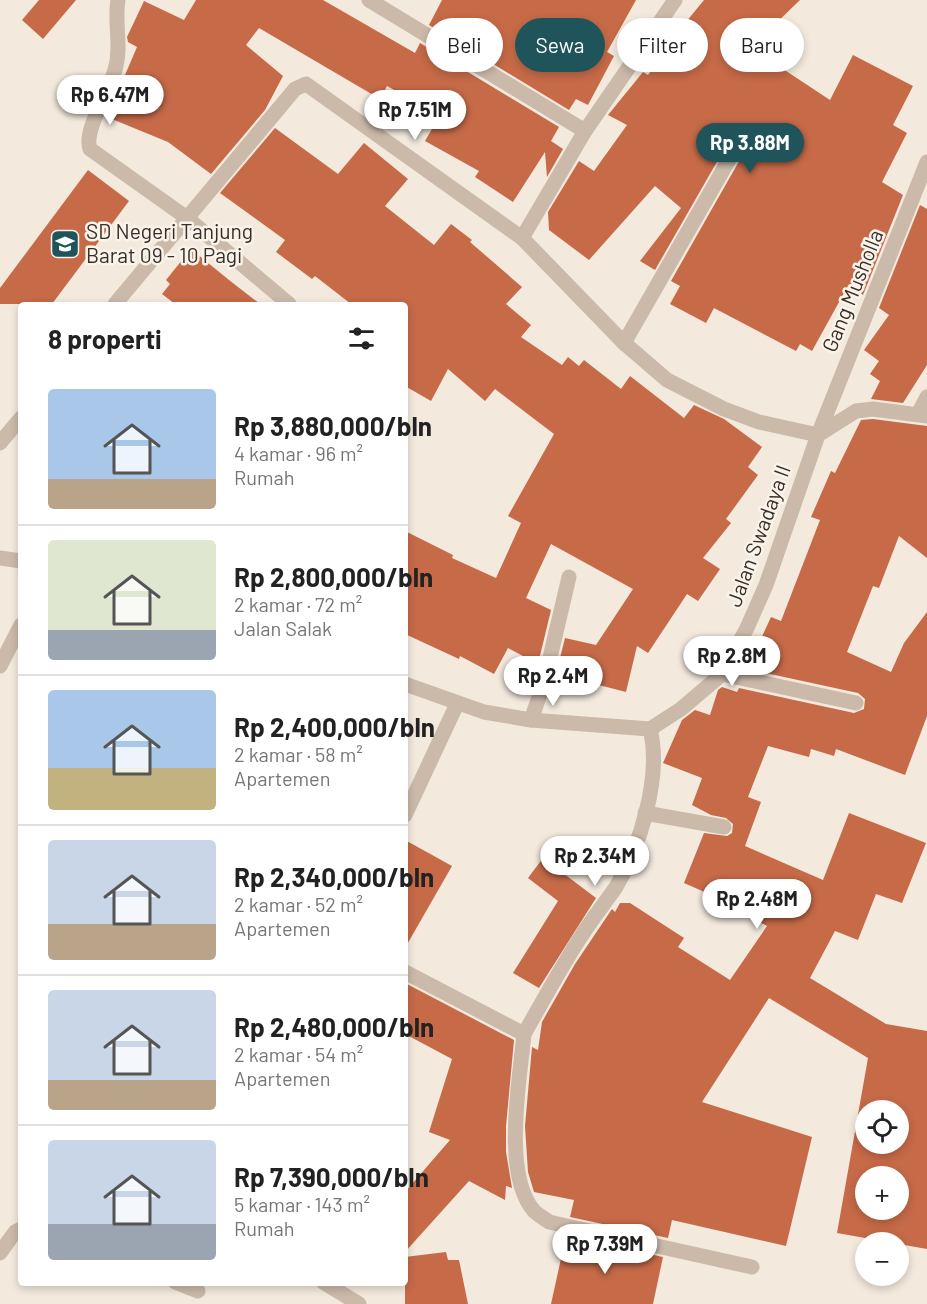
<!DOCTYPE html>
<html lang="id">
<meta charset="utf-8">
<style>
body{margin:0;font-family:Barlow,sans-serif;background:#f2f2f2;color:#222;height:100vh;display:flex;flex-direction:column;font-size:22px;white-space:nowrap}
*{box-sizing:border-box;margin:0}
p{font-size:20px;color:#767676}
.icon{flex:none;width:33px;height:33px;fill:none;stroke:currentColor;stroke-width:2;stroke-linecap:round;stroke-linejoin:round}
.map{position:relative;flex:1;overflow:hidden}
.panel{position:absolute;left:18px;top:302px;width:390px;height:984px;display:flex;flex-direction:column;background:#fff;border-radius:6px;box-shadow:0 3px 9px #0003}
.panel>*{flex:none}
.top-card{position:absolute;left:426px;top:18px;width:411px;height:54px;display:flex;gap:12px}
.buttons{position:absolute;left:855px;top:1100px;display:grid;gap:12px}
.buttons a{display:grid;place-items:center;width:54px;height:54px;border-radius:50%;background:#fff;box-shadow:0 3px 9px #0003;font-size:30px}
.price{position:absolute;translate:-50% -51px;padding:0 14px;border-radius:21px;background:#fff;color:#222;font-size:20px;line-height:39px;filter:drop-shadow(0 2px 3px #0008)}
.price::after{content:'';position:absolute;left:50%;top:36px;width:18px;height:14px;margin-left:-9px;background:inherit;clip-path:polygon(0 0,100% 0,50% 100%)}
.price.current{background:#1e545a;color:#fff}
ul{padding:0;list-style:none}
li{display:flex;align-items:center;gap:18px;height:150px;padding:0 30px}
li+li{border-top:2px solid #e0e0e0}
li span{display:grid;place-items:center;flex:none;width:168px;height:120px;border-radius:6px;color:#555}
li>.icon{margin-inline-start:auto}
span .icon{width:72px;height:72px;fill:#fffc;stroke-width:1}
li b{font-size:26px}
h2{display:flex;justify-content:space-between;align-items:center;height:72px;padding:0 30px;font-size:26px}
.chip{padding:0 21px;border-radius:27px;background:#fff;box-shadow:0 3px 9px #0003;font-size:21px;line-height:54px}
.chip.current{background:#1e545a;color:#fff}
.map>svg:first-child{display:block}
.building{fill:#c66a48;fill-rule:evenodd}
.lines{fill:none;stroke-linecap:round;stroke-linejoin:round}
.minor{stroke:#cbb9a9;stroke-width:15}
.labels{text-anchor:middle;stroke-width:5;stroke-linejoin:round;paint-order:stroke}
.poi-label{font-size:21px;fill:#382e29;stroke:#faf3ea;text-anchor:start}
.street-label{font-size:21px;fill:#382e29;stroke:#faf3ea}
</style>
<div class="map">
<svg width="927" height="1304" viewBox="0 0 927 1304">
<rect width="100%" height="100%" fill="#f3e9dd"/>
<!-- building -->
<g class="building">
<polygon points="39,0 76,0 43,39 22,20"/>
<polygon points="196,0 323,0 415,53 420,43 559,127 551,141 563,149 547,177 545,152 513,202 475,177 479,171 425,141 440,115 387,86 380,99 259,28 246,45 283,76 265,110 211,174 168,142 107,117 137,47 128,42 127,37 144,1 184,20"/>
<polygon points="442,0 636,0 607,52 614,56 588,105 576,99 569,110 429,25"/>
<polygon points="704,0 800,0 767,32 789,49 777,65 830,100 853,55 913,86 893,125 907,133 882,182 903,195 863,295 849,284 812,351 800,344 796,351 714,308 706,323 670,304 680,286 671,281 742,156 743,147 738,142 730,142 726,146 655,270 640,261 681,208 655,186 589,260 549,230 548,212 579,161 594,171 627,125 608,115 643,72 648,75 678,34 677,33"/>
<polygon points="275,128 338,174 364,143 408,179 385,206 434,245 451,224 472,240 470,242 522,287 506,304 531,325 521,337 562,365 568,357 579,366 584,360 621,389 630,376 684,418 694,405 724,419 762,447 748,467 758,475 726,519 731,523 703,558 720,569 698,601 687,594 648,653 637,646 626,692 556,674 565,638 596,645 633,589 551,544 526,598 551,610 538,664 508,648 494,674 460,656 459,659 405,634 405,531 453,555 452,558 496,578 521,523 508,516 554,434 495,389 485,401 448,369 431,401 405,386 405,304 351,304 315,276 312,279 276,252 285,240 220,193"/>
<polygon points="88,170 129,201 52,304 0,304 0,288"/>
<polygon points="920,205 927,209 927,365 903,403 871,399 880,381 870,374 879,361 864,350 889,315 879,308"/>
<polygon points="191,249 229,280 260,304 175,304 162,294 170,284 166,280"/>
<path d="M873,419L927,426V558L899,536L879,588L873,586L847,652L891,672L904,643L927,612V716L905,775L836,749L834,756L811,749L809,757L768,746L748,797L761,802L745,846L823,880L849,813L926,843L902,903L876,894L858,940L835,931L810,978L886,1024L927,1031V1249L837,1233L868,1058L769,998L702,1102L812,1137L786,1246L672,1220L668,1238L570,1217L574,1200L534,1192L528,1172L525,1126L532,1047L538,1050L542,1022L575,964L612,909L615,912L620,903H630L684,938L678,947L730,980L767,926L741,912L743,909L684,883L704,833L727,836L732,833L733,824L726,818L711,815L692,805L702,778L663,763L682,720L695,710L710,715L718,690L722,687L737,692L739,688L854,713L864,709L865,699L858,693L747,669L771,617L781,621L820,520L811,517L831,471L835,473L861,420ZM866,1110H898V1143H866ZM866,1176H898V1209H866Z"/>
<polygon points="405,840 452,866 405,948"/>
<polygon points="543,858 596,898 539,988 513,973 558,901 528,878"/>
<polygon points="405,983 514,1040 506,1126 506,1152 512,1188 506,1186 505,1200 469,1181 405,1252 405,1192 450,1140 429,1132 452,1059 405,1034"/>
<polygon points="566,1236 663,1257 653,1304 551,1304"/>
<polygon points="446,1252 448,1260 459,1260 468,1304 405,1304 405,1257"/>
</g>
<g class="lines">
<!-- minor -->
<g class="minor">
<path d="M118,0C114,23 122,47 115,70C110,89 83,131 90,149L187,218L289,304"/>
<polyline points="369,0 585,131"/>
<polyline points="522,238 585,131 675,0"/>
<polyline points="115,304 295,89 306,84 522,238 624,343 667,380 724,409 759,422 818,435 927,162"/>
<polyline points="624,343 734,151"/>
<polyline points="918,414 927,397"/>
<polyline points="0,443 21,418"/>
<polyline points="0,558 21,561"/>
<polyline points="0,666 21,625"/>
<polyline points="722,674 856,703"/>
<polyline points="405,684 484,712 531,720 650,729 681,709 722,674 747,628 766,585 818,435 856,411 873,409 927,416"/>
<polyline points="531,720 544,683 569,577"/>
<polyline points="645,813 724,827"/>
<polyline points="405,815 457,704"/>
<path d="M405,972L524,1034C520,1079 502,1174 534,1211C538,1215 544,1218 549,1222L752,1267"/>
<path d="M524,1034C543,1001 561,967 582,935C592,919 605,903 616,887C640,847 662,776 650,729"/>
<polyline points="0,1253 15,1232 21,1229"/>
<polyline points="175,1282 198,1291"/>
<polyline points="323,1282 359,1304"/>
</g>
</g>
<!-- icons -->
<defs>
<g id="school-square" transform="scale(1.5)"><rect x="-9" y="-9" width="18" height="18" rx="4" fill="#1e545a" stroke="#faf3ea"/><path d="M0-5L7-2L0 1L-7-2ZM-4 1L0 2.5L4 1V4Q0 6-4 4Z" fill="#fff"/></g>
</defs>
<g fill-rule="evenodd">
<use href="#school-square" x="65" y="244"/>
</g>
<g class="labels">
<!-- poi labels -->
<g class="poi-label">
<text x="86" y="239">SD Negeri Tanjung<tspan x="86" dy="24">Barat 09 - 10 Pagi</tspan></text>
</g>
<!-- street labels -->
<g class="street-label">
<text transform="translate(853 291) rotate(-68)" y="7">Gang Musholla</text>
<text transform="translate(759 536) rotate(-70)" y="7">Jalan Swadaya II</text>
</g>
</g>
</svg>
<div class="buttons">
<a><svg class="icon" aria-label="locate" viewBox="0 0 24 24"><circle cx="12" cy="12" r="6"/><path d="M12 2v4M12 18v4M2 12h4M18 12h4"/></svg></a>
<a>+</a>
<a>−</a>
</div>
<b class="price" style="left:110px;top:126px">Rp 6.47M</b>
<b class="price" style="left:415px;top:141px">Rp 7.51M</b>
<b class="price current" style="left:750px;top:174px">Rp 3.88M</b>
<b class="price" style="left:732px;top:687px">Rp 2.8M</b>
<b class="price" style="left:553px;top:707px">Rp 2.4M</b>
<b class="price" style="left:595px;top:887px">Rp 2.34M</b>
<b class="price" style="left:757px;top:930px">Rp 2.48M</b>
<b class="price" style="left:605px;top:1275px">Rp 7.39M</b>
<div class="top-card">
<a class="chip">Beli</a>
<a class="chip current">Sewa</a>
<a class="chip">Filter</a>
<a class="chip">Baru</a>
</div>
<section class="panel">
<h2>8 properti<svg class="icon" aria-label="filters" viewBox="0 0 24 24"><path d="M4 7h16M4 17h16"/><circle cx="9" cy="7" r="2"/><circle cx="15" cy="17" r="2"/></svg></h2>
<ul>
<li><span style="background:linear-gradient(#a9c7e8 75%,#b9a48a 0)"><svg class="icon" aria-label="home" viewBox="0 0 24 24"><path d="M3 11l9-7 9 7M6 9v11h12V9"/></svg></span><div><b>Rp 3,880,000/bln</b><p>4 kamar · 96 m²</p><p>Rumah</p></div></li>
<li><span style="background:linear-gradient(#dfe7d0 75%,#9aa5b1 0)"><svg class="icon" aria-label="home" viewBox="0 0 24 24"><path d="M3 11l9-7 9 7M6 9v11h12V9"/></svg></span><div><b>Rp 2,800,000/bln</b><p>2 kamar · 72 m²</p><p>Jalan Salak</p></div></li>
<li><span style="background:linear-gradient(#a9c7e8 65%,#c2b280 0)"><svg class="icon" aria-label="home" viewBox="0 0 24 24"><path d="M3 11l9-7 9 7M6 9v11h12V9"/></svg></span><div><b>Rp 2,400,000/bln</b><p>2 kamar · 58 m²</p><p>Apartemen</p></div></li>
<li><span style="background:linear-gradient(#c9d6e8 70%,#b9a48a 0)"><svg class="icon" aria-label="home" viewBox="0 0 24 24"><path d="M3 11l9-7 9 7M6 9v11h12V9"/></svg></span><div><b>Rp 2,340,000/bln</b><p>2 kamar · 52 m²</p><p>Apartemen</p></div></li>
<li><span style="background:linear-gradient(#c9d6e8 75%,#b9a48a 0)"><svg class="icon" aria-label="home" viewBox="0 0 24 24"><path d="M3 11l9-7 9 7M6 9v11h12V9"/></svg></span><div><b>Rp 2,480,000/bln</b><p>2 kamar · 54 m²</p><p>Apartemen</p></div></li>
<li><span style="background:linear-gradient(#c9d6e8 70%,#9aa5b1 0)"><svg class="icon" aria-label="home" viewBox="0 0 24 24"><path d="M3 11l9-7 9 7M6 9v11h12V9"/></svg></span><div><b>Rp 7,390,000/bln</b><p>5 kamar · 143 m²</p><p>Rumah</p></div></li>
</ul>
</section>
</div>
